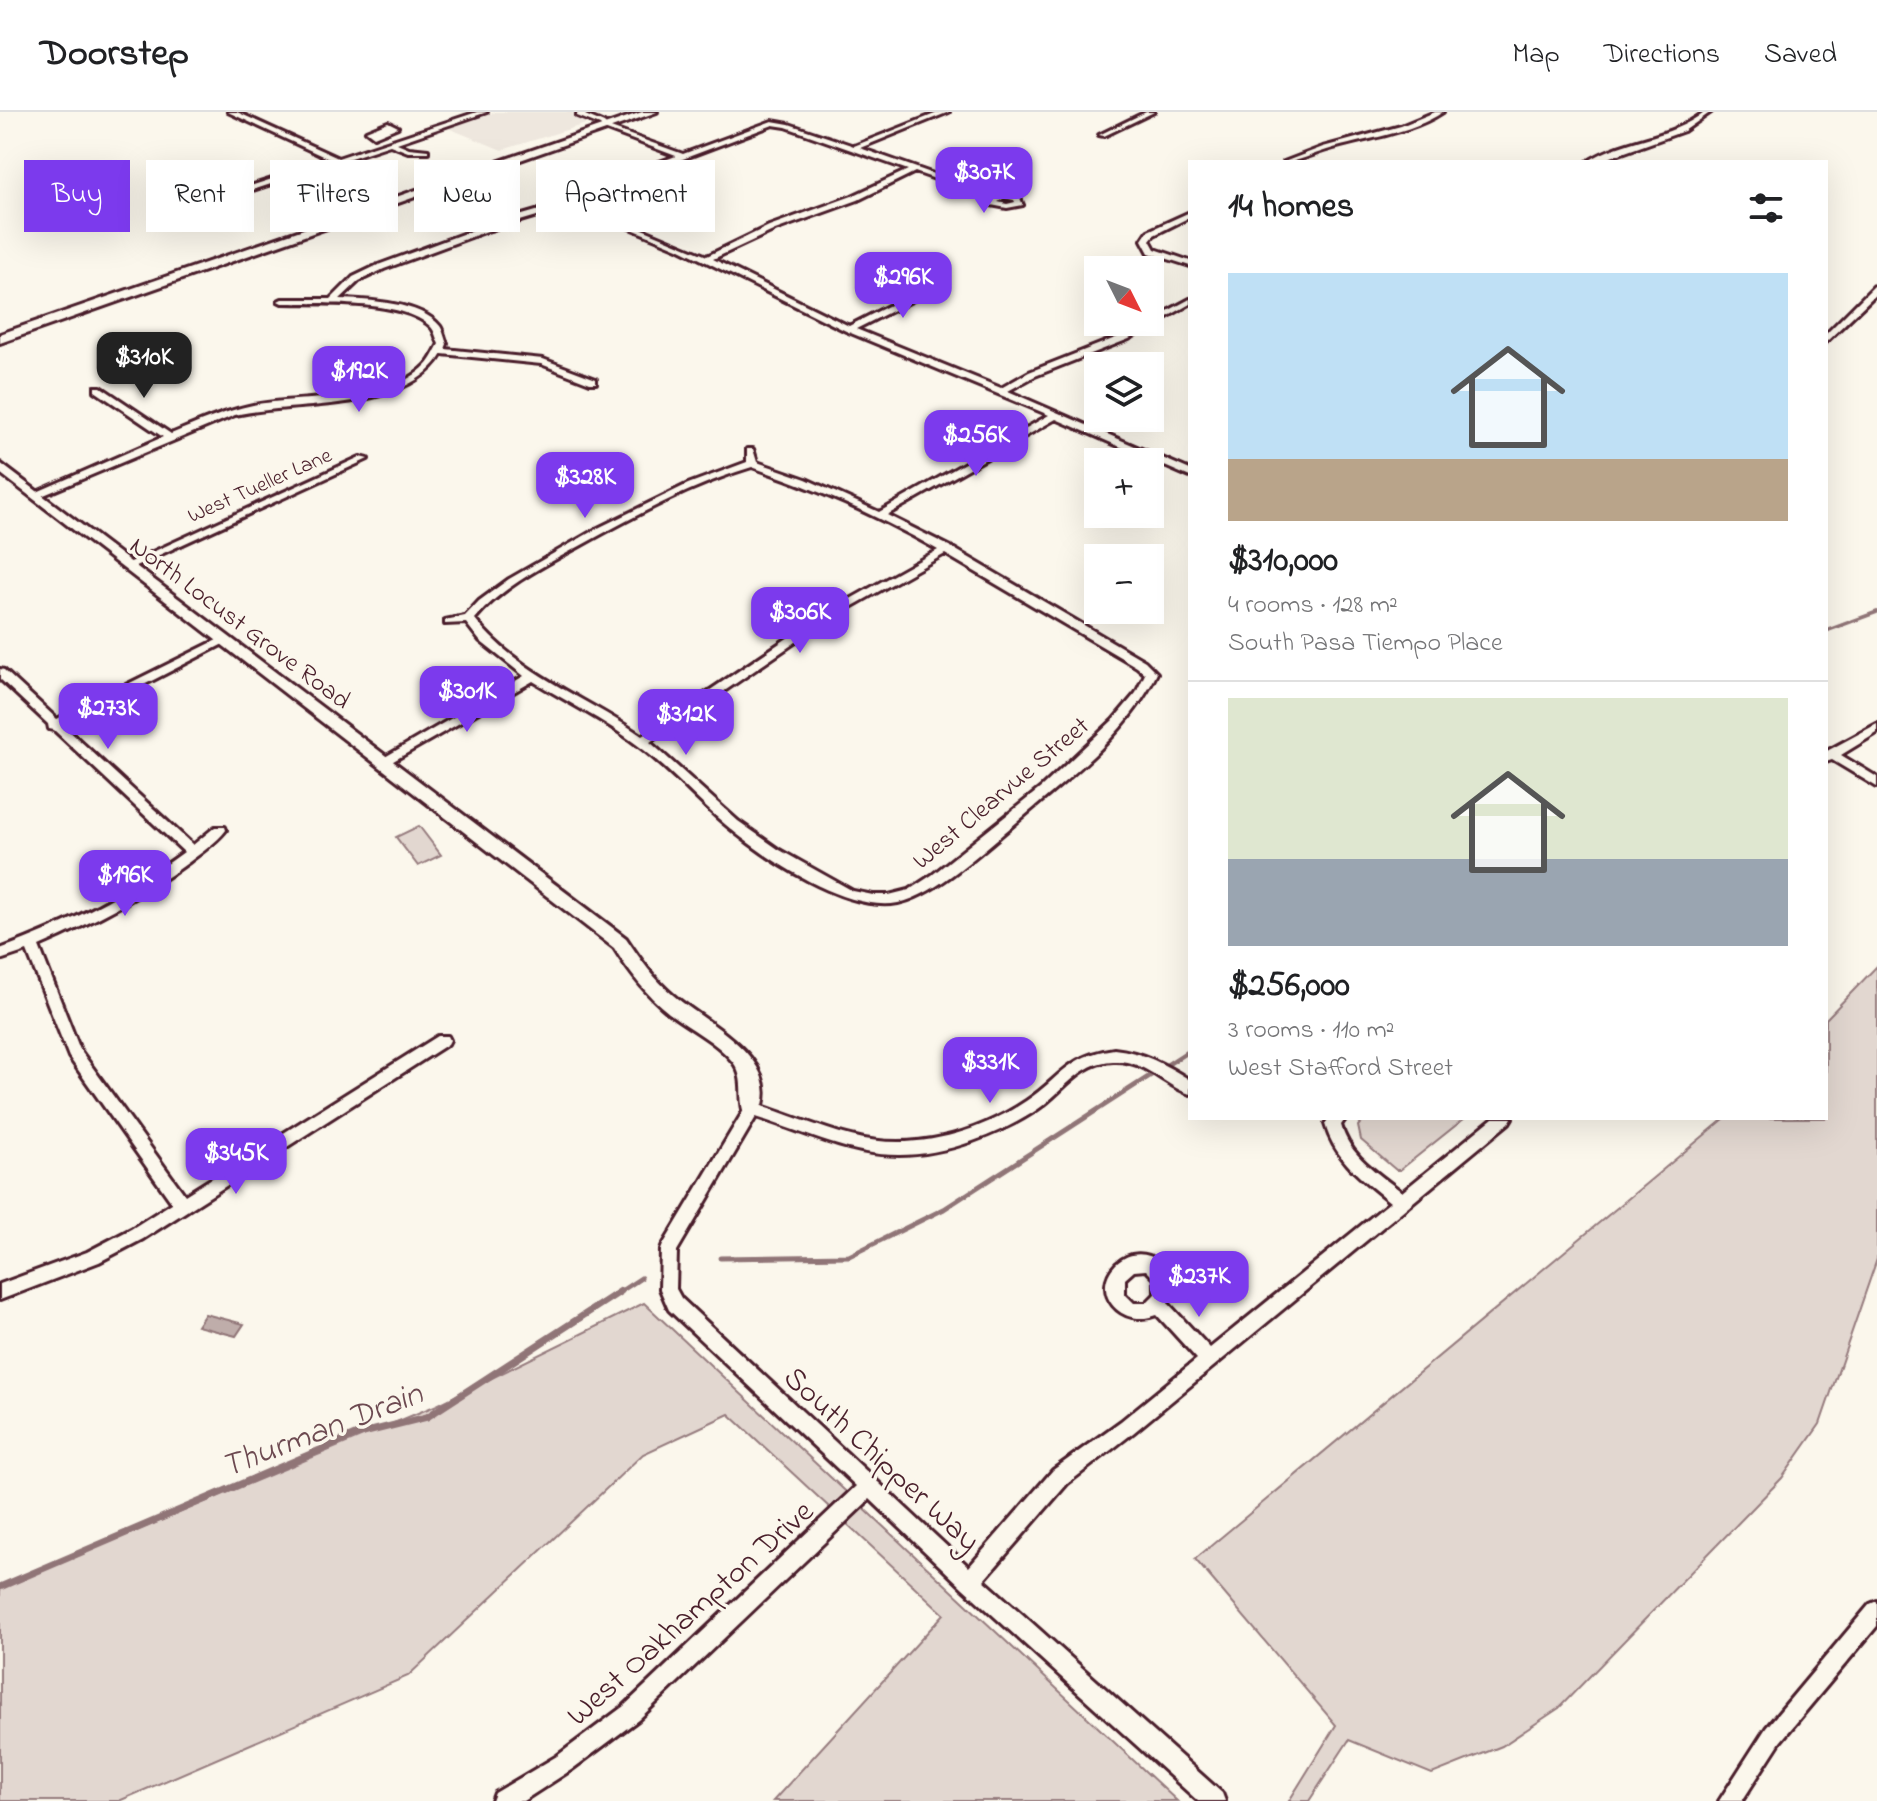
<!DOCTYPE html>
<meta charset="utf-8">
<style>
body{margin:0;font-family:"Indie Flower",sans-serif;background:#f2f2f2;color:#202124;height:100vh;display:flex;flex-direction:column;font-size:30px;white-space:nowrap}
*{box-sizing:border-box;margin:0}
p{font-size:26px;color:#757577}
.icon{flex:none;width:44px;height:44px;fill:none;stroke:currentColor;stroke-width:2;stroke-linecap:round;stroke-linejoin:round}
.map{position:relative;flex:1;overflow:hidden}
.drawer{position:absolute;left:1188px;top:48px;width:640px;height:960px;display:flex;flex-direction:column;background:#fff;border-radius:0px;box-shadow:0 8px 32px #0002}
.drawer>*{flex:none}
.top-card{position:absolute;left:24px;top:48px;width:760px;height:72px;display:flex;gap:16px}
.needle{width:52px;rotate:132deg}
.tools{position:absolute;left:1084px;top:144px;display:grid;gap:16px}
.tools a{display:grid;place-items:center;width:80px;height:80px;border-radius:0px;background:#fff;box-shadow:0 8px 32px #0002;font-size:40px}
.price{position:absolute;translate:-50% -68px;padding:0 18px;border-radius:16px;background:#7c3aed;color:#fff;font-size:26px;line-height:52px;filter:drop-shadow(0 2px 4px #0008)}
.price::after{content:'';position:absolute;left:50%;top:48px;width:24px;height:18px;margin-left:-12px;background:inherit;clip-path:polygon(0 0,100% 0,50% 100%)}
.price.selected{background:#222;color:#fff}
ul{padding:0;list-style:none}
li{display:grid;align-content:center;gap:16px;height:424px;padding:0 40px}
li+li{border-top:2px solid #e0e0e0}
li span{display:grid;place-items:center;height:248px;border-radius:0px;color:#555}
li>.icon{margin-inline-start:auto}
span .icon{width:144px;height:144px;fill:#fffc;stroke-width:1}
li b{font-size:34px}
h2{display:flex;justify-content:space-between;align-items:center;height:96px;padding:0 40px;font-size:34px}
.pill{padding:0 28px;border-radius:0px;background:#fff;box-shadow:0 8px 32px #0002;font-size:28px;line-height:72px}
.pill.selected{background:#7c3aed;color:#fff}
header{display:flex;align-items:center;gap:48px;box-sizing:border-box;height:112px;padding:0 40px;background:#fff;border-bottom:2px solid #e0e0e0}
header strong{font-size:38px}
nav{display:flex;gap:44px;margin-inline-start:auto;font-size:28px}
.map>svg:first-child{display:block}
.built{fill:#eee7de}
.green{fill:#e2d7d0;stroke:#967b7e;stroke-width:2}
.water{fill:#bfadaa;stroke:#907477;stroke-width:2}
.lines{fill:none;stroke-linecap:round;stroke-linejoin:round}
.stream-far2{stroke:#907477;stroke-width:4}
.stream-far1{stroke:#907477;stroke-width:5}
.stream{stroke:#907477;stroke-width:7}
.minor-casing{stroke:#4a1f2b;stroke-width:6}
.tertiary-casing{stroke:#4a1f2b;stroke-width:6}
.primary-casing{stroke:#4a1f2b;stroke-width:6}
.minor{fill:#fbf7ec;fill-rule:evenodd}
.tertiary{fill:#fbf7ec;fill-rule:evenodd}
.primary{fill:#fbf7ec;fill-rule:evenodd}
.labels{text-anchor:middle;stroke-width:7;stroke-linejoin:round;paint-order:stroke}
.far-street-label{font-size:22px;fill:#4a1f2b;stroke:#fbf7ec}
.street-label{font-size:26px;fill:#4a1f2b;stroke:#fbf7ec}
.near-street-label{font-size:32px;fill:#4a1f2b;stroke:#fbf7ec}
.near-water-label{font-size:34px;font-style:italic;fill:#6d4a51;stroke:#fbf7ec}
</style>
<header>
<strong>Doorstep</strong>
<nav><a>Map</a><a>Directions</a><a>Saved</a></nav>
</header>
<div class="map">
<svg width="1877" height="1689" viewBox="0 0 1877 1689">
<rect width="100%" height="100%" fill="#fbf7ec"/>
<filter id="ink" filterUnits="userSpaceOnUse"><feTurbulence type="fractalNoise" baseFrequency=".0125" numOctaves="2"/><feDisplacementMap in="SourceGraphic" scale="16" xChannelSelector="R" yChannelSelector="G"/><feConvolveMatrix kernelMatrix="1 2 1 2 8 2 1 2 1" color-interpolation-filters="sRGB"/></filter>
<g filter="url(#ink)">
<!-- built -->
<polygon class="built" points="496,0 572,0 592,10 502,38 448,16"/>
<!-- green -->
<g class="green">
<polygon points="419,714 441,743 418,754 396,725"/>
<polygon points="1877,854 1877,1147 1820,1312 1782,1366 1559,1596 1502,1634 1432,1662 1349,1628 1309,1689 1289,1689 1336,1613 1195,1447 1725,1006 1826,1006 1826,907"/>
<polygon points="1365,1006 1465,1006 1400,1058 1396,1058 1361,1028 1358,1014"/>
<polygon points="644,1191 1177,1689 773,1689 944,1502 729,1302 643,1342 408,1564 119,1689 0,1689 0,1476 437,1293"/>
</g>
<!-- water -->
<polygon class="water" points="205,1202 244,1212 236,1224 197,1214"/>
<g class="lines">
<!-- stream-far2 -->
<polyline class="stream-far2" points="1826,519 1877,500"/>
<!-- stream-far1 -->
<g class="stream-far1">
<polyline points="720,1146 849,1144 944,1097 1190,938"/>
<polyline points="618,1181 641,1166"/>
</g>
<!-- stream -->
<polyline class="stream" points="0,1475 355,1323 427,1305 621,1179"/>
<!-- minor casing -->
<g class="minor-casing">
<g id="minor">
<polygon points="228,0 237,0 338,46 477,0 487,0 397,31 409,36 428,38 428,40 408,40 390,33 213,91 209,89 210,87 331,48"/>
<path d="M581,0H591L585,3L604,11L608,15L683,42L772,9L789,12L854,34L940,0H949L860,36L996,84L1004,82L1019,84L1023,93L1007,96L991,93L992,87L915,60L858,88L775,118L713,147L849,214L939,168H945V172L856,217L1001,276L1029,260L1123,223L1190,187V192L1129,227L1035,264L1008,279L1190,358V365L1056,307L887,403L951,435L1145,549L1157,561C1128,622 1067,667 1017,710C987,735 935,784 898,791C846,801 765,746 726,713C695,687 669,656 636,632C604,608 567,590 533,569L388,652H380L378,649L524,564L480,529L466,511L445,512V508L465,504L479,489L509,467L596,417L688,372L747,350V337H753L757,350L806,367L879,400L1049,303L846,219L678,136L574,93L490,118L384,157L359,169L340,187C368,188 421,190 440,214C443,218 445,227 447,232L445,237L543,247L596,267V271H590L541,252L442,242C406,302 296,289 235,303L39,385L30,383L163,325L95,279V275H101L171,322C198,311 224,299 253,293C302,283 389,292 426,253C431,248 435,239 439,232C436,226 435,219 431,215C404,187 319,192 282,191L278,189L282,187H331L353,165L378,153L484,114L571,89L629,61L676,44L604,17L600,13L577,4V2ZM773,13L786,15L908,58L852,84L769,114L707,144L580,91L635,65ZM1004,86L1014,88L1015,90L1007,92L998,90ZM752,355C816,377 879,404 938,438L820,504L642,624C586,585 518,562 475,507C502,475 543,454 580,434C634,404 692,373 752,355ZM945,442L1137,555L1145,562L1136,581L1113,608L1042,675L932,763L909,778L889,783H873L853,779L778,737L738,709L650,630L828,508Z"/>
<polygon points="1146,0 1154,0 1104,24 1099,23"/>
<path d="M1435,0H1443C1410,22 1366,26 1327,38C1313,42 1299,50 1284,50L1323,35L1401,14Z"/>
<path d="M1704,0H1711L1684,19L1597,50H1587C1623,26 1669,28 1704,0Z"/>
<polygon points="388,10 398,15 374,25 366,19"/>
<polygon points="1190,100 1190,105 1154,123 1150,128 1155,137 1190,149 1190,154 1149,141 1142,128 1148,119"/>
<polygon points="1874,174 1877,174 1877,181 1826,230 1826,222"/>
<polygon points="360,345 368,347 131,456 127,457 122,454"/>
<path d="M225,524L231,527L229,529L64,614L193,733L215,715H225L226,718C217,730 202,740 189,750C143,784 92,811 39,834L80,938L185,1083L438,924H448L450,928L448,932L143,1127L99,1150L0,1188V1172L87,1140L131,1117L172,1091L69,945L27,839L0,848V837C66,813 127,782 184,740L54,618L49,617L48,612L0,567V557L4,558L57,607Z"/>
<polygon points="1877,612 1877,621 1841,643 1877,665 1877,675 1832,648 1826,650 1827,639"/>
<path d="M1114,937C1143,940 1166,953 1190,968V982C1163,973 1144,947 1113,949C1080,950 1063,980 1038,997C1018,1011 995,1021 973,1029C883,1061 839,1032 756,1005L677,1139L676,1177L681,1186L969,1455L1053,1358L1121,1309L1197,1247L1157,1203C1121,1217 1089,1180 1116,1152C1143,1126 1184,1156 1168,1191L1210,1236L1390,1090C1362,1067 1335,1048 1325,1012L1329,1006H1346L1341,1013C1349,1044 1378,1061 1402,1080L1493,1006H1512L1509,1011L1133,1321L1067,1372L984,1468L1222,1681L1225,1689H1198L963,1476L870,1387L638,1608L571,1658L523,1689H492L495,1681L557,1644L624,1594L856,1374L669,1198L660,1177L661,1138L663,1133L747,993L752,991C785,1001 817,1015 851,1024C911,1040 975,1023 1026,989C1061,966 1066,944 1114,937ZM1134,1159L1146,1158L1155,1167V1182L1146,1191H1134L1125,1182V1167Z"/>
<polygon points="1877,1489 1877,1514 1780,1630 1742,1689 1719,1689 1766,1616 1870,1492"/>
</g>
</g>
<!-- tertiary casing -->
<g class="tertiary-casing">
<path id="tertiary" d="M0,351L626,826C640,847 654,867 673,883C704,910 787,948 759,1003L752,1005L745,1003C737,986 747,969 733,950C716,929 690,917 669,901C646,883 629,860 614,836L0,361Z"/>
</g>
<!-- primary casing -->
<g class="primary-casing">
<polygon id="primary" points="642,0 657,0 0,231 0,222"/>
</g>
<!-- minor -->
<use href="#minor" class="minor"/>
<!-- tertiary -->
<use href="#tertiary" class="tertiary"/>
<!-- primary -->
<use href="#primary" class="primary"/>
</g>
</g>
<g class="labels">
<!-- far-street labels -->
<g class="far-street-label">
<text transform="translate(259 372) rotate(-24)" y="8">West Tueller Lane</text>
</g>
<!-- street labels -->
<g class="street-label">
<text transform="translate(241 510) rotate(37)" y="9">North Locust Grove Road</text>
<text transform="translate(1000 680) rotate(-40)" y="9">West Clearvue Street</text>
</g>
<!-- near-street labels -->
<g class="near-street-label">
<text transform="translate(883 1346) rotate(43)" y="11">South Chipper Way</text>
<text transform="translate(689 1500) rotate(-42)" y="11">West Oakhampton Drive</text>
</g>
<!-- near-water labels -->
<g class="near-water-label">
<text transform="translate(321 1316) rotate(-21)" y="12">Thurman Drain</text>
</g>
</g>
</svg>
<div class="tools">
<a><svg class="needle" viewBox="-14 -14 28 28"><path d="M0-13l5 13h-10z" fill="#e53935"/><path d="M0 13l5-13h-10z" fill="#757577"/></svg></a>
<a><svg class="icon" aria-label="layers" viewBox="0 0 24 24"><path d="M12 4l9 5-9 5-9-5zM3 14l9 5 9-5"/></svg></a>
<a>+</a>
<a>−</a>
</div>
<b class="price" style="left:984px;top:103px">$307K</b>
<b class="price" style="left:903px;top:208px">$296K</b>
<b class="price selected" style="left:144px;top:288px">$310K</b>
<b class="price" style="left:359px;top:302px">$192K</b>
<b class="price" style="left:976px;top:366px">$256K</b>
<b class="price" style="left:585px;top:408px">$328K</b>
<b class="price" style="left:800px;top:543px">$306K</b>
<b class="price" style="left:467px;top:622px">$301K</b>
<b class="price" style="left:108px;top:639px">$273K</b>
<b class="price" style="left:686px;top:645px">$312K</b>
<b class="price" style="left:125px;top:806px">$196K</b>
<b class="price" style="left:990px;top:993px">$331K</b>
<b class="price" style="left:236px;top:1084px">$345K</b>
<b class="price" style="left:1199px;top:1207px">$237K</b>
<div class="top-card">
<a class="pill selected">Buy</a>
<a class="pill">Rent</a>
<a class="pill">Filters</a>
<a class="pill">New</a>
<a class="pill">Apartment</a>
</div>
<section class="drawer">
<h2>14 homes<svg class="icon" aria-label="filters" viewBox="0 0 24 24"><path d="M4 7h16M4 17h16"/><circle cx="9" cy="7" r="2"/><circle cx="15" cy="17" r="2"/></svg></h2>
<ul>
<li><span style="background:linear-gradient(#bfe0f5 75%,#b9a48a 0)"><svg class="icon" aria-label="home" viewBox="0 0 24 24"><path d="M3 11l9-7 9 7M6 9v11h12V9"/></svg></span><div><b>$310,000</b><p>4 rooms · 128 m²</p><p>South Pasa Tiempo Place</p></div></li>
<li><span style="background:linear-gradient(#dfe7d0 65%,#9aa5b1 0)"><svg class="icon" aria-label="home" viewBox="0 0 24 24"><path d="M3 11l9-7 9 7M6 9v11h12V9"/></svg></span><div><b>$256,000</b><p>3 rooms · 110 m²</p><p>West Stafford Street</p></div></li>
</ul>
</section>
</div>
